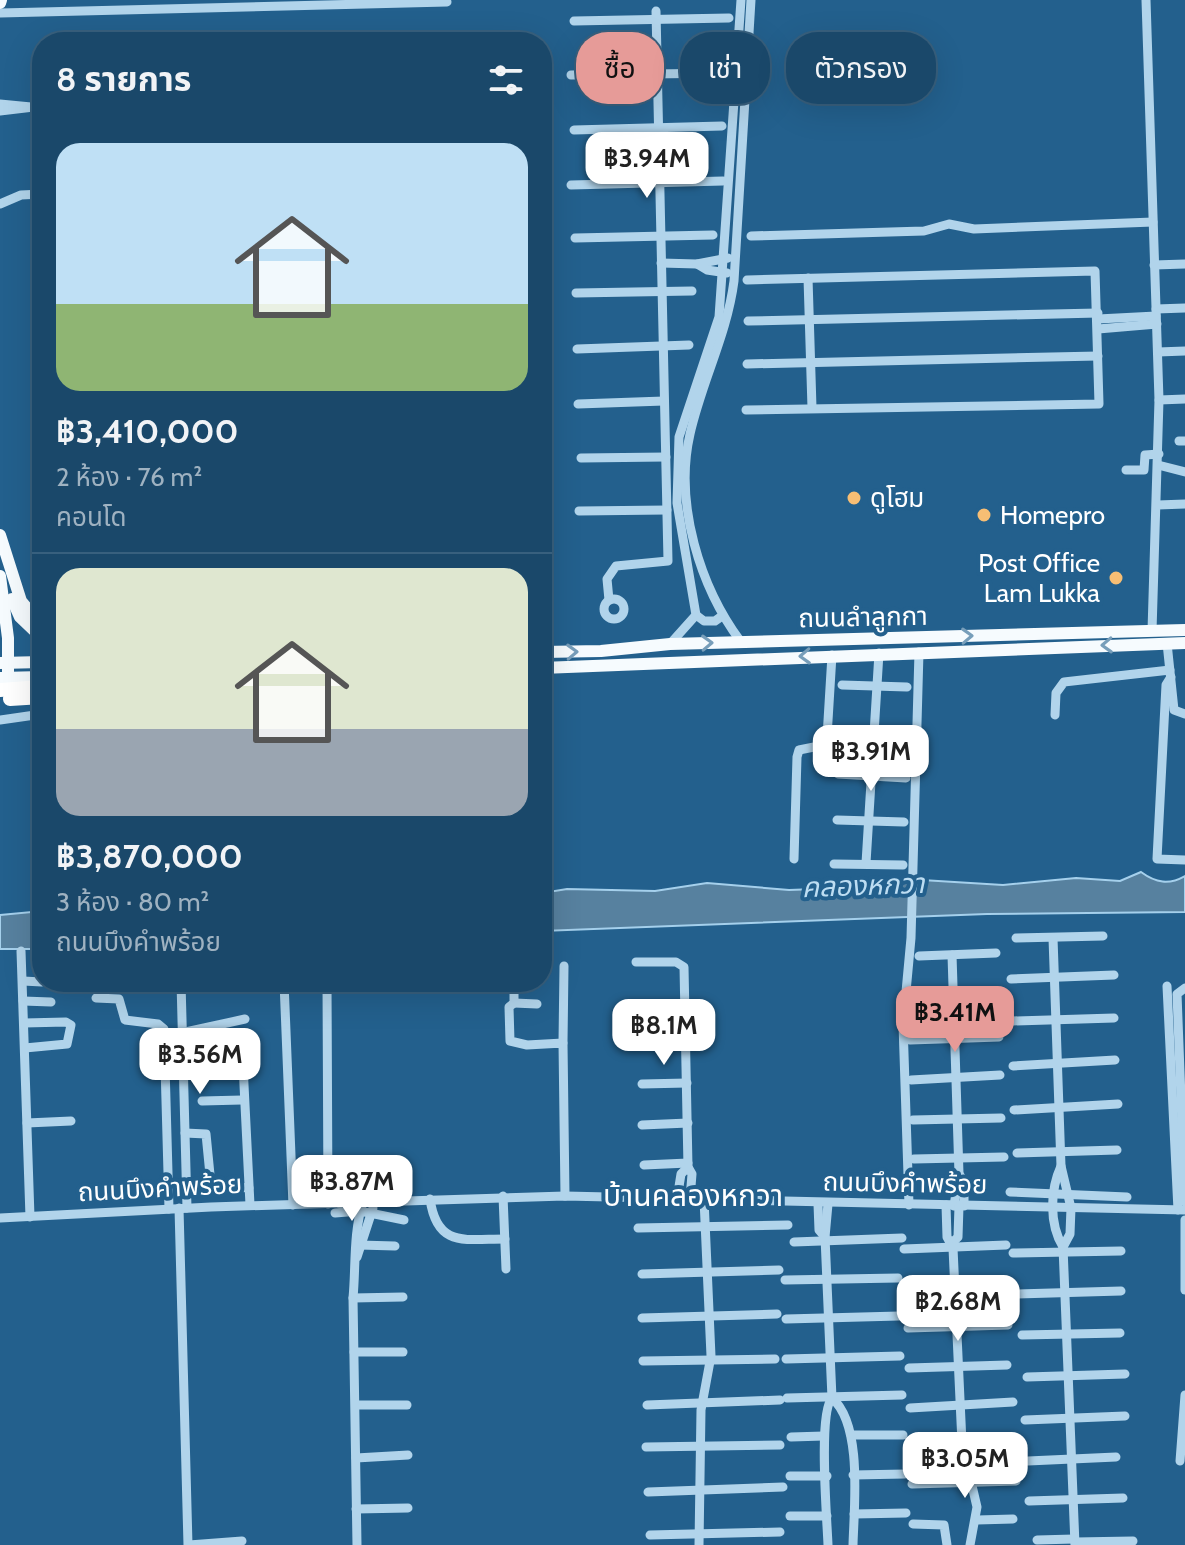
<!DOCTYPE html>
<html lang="th">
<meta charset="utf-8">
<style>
body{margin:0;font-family:Cabin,"Noto Sans Thai",sans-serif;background:#234f70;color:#f1f3f6;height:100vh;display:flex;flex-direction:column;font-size:30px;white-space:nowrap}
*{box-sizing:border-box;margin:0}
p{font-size:26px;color:#9fb2c1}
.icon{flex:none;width:44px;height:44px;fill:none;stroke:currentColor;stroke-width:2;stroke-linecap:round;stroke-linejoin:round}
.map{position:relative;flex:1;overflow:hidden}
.drawer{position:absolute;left:32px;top:32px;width:520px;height:960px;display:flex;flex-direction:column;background:#1a486a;border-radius:32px;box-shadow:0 8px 32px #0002,0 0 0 2px #38607e}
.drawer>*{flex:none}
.guide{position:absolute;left:576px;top:32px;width:488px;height:72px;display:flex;gap:16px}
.price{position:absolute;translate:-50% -68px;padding:0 18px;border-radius:16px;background:#fff;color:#222;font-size:26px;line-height:52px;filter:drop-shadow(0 2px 4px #0008)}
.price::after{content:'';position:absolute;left:50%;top:48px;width:24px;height:18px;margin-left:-12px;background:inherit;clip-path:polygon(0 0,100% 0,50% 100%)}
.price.current{background:#e69b98;color:#111}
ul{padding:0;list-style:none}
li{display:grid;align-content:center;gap:16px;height:424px;padding:0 24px}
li+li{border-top:2px solid #38607e}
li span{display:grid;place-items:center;height:248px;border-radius:24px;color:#555}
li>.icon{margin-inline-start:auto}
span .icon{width:144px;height:144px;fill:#fffc;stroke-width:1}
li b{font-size:34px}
h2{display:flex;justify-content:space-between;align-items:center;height:96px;padding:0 24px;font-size:34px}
.chip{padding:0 28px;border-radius:32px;background:#1a486a;box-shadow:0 8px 32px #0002,0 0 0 2px #38607e;font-size:28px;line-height:72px}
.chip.current{background:#e69b98;color:#111}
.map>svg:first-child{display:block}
.water{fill:#57819f;stroke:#a5d0ec;stroke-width:2}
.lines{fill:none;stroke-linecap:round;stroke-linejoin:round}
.minor{stroke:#b1d4eb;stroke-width:9}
.major{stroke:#f6fbfe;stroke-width:12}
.highway{stroke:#fff;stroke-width:14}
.oneway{stroke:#779eba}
.poi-dot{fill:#f7be74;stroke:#23608d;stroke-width:3}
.labels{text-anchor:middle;stroke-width:8;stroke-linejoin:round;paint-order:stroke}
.poi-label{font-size:26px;fill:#fff;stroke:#23608d;text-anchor:start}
.street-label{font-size:26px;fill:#fff;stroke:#23608d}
.water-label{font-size:28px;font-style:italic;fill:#bdddf2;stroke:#23608d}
.quarter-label{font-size:30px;fill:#fff;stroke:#23608d}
</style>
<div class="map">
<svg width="1185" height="1545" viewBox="0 0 1185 1545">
<rect width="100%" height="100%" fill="#23608d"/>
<!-- water -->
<g class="water">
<path d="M1141,872C1156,883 1169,885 1185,876V912L987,914L542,931V893L567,889L655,891L707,883L789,890L872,887L922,880L1003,885L1076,878L1120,881Z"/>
<polygon points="42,911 42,949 0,949 0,915"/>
</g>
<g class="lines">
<!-- minor -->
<g class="minor">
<polyline points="1146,0 1159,400 1152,631"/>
<polyline points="0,13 447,2"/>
<polyline points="574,21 729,18"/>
<polyline points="571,75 729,73"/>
<polyline points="542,92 542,91"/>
<polyline points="0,104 31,107"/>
<polyline points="0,111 42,106"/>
<polyline points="574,130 722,126"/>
<polyline points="571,185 723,181"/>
<polyline points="0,204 21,195 42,194"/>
<polyline points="751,236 924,231 949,224 974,229 1153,222"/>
<polyline points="575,238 713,235"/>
<polyline points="661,263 697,264 728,258"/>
<polyline points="697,264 707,270 727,273"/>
<polyline points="1154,265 1185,264"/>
<polyline points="808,278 812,408"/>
<polyline points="576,293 692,291"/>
<polyline points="1156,309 1185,308"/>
<polyline points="1098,319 1156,316"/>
<polyline points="748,321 1098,313"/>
<polyline points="1098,329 1157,324"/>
<polyline points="577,349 689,345"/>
<polyline points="1158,352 1185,351"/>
<polyline points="747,364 1098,356"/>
<polyline points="1159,400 1185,399"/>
<polyline points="578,404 664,401"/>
<polyline points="746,410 1099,404 1095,271 747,280"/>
<polyline points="1179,441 1185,441"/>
<polyline points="581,458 666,457"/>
<polyline points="1158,465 1185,472"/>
<polyline points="1126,470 1144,470 1145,455 1159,454"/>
<polyline points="1158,505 1185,504"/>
<polyline points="579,511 667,510"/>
<circle cx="614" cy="609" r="10"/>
<polyline points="609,600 607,579 616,566 668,561 656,11"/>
<polyline points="696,615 704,621 715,621 722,616"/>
<path d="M741,642C700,587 674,504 690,434C702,381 727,335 734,281L751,0"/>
<polyline points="1167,643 1174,710 1185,714"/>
<polyline points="670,644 696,615 677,503 679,437 719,317 741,0"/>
<polyline points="1171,677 1166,685 1157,859 1185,860"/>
<polyline points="842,685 907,687"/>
<polyline points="1055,715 1056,693 1064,682 1170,670"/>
<polyline points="0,720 42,714"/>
<polyline points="840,730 905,733"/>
<polyline points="838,774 906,778"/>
<polyline points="837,820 904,822"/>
<polyline points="794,859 797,757 799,750 824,745 827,737 832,655"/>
<polyline points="866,863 879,653"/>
<polyline points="834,864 903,865"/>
<polyline points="1016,938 1103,936"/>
<polyline points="1053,938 1061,1166 1071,1208 1070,1234 1063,1247"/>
<polyline points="21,951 30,1217"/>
<polyline points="952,955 959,1174 954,1206"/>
<polyline points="919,956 996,953"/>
<polyline points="636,962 676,962 684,967 688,1167 692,1174 690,1199"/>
<polyline points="1011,979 1114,975"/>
<polyline points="23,981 42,982"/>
<polyline points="181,982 187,1208"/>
<polyline points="284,982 293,1205"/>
<polyline points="327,982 328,1204"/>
<polyline points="514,982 514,1003 509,1007 510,1041 527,1045 563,1043 565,1196"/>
<polyline points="1167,986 1178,1210"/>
<polyline points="181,987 208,982"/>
<polyline points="1185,988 1177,994 1185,1202"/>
<polyline points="96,998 119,999 125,1020 158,1024 164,1029 169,1209"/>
<polyline points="913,1000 997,995"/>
<polyline points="23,1001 51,1002"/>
<polyline points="514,1003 537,1004"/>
<polyline points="638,1006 685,1004"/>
<polyline points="1012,1021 1114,1018"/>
<polyline points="24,1023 66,1022 71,1025 67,1044 25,1048"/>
<polyline points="181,1033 245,1019"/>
<polyline points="910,1040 999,1037"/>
<polyline points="563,1043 564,966"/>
<polyline points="641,1044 685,1045"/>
<polyline points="242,1045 250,1205"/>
<polyline points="1013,1066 1115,1060"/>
<polyline points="911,1080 1000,1075"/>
<polyline points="642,1084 687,1083"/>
<polyline points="202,1101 242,1100"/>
<polyline points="1014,1110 1118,1104"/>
<polyline points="913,1120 1001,1118"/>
<polyline points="27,1123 71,1121"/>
<polyline points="642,1125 688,1123"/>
<polyline points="185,1133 206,1134 211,1185 249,1188"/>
<polyline points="1017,1153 1117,1150"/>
<polyline points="914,1159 1004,1157"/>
<polyline points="644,1165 688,1163"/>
<path d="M1061,1166C1050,1190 1049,1224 1063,1247L1075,1545"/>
<polyline points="959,1174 964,1181 964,1206"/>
<polyline points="331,1178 338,1186 340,1204"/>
<polyline points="1010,1192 1127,1197"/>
<polyline points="503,1196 506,1269"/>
<path d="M430,1199C437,1248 465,1239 505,1239"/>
<polyline points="677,1199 681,1174 688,1167"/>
<polyline points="818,1204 819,1230 825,1237"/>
<polyline points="909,1205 903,1024 911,938 919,652"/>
<polyline points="946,1205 947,1237 953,1248 962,1443 977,1507 970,1545"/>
<polyline points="179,1208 188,1545"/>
<polyline points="335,1213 360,1211 404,1220"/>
<polyline points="0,1218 211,1207 565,1196 1185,1210"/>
<polyline points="1185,1220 1185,1290"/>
<polyline points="638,1228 788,1225"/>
<polyline points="794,1242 902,1238"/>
<polyline points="953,1242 958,1237 959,1206"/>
<polyline points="359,1245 395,1246"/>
<polyline points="904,1249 1006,1245"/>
<polyline points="1013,1253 1121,1251"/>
<polyline points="357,1257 373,1208"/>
<polyline points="642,1274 779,1270"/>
<polyline points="785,1280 898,1278"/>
<polyline points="908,1288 1007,1286"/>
<polyline points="1017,1294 1121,1291"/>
<polyline points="353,1298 403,1297"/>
<polyline points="642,1318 777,1314"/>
<polyline points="786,1319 899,1316"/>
<polyline points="908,1328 1008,1325"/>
<polyline points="1022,1335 1120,1333"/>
<polyline points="354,1352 403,1352"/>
<polyline points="786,1359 900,1356"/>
<polyline points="643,1361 775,1359"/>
<polyline points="909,1368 1007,1365"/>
<polyline points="1027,1377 1125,1374"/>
<polyline points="787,1398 902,1395"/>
<path d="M832,1398C863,1425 854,1506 853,1545"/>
<polyline points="356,1405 407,1405"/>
<polyline points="647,1405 780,1400"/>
<polyline points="910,1408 1013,1402"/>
<polyline points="1025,1420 1125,1416"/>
<polyline points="851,1435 903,1435"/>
<polyline points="791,1437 824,1436"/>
<polyline points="911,1445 1013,1440"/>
<polyline points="646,1447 780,1445"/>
<polyline points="356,1458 408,1455"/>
<polyline points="1028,1461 1116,1457"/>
<polyline points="1180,1461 1185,1395"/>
<polyline points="853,1475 905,1474"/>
<polyline points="790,1476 827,1476"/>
<polyline points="912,1484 1016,1481"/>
<polyline points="648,1492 783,1487"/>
<polyline points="1029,1501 1123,1498"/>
<polyline points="356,1509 408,1508"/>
<polyline points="854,1514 906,1513"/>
<polyline points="790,1516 827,1516"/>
<polyline points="977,1520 1013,1519"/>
<polyline points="913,1524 944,1525 947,1545"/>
<polyline points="650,1535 780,1532"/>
<polyline points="1037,1540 1074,1539"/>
<polyline points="1075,1542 1133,1541"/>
<polyline points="189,1545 242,1541"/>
<path d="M357,1545L353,1298C356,1266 353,1233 363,1202"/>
<polyline points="699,1545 701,1410 711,1356 704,1199"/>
<path d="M828,1545C827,1518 818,1413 832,1398L825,1237L828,1204"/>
</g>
<!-- major -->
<g class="major">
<polyline points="0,3 1,0"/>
<polyline points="0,535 21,601 42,626"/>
<polyline points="0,576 8,638 8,678"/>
<polyline points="12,599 20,617 42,638"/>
<polyline points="542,652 601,651 670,644 1185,630"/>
<polyline points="0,663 42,662"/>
<polyline points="542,668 1185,643"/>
<polyline points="1,678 42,677"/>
</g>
<!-- highway -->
<g class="highway">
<polyline points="0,690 42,687"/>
<polyline points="10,699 42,697"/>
</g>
</g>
<!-- one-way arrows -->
<defs><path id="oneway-chevron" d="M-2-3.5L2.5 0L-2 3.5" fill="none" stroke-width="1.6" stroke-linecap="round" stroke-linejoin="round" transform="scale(2)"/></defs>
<g class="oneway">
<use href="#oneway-chevron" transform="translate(967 636) rotate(-2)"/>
<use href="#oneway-chevron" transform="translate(707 643) rotate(-2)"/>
<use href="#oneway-chevron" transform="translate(1107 645) rotate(178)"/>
<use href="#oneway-chevron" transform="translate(572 652) rotate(-2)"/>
<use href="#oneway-chevron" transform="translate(805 656) rotate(178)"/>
</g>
<!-- markers -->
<g class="poi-dot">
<circle cx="854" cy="498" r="8"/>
<circle cx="984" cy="515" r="8"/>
<circle cx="1116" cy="578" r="8"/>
</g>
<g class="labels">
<!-- poi labels -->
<g class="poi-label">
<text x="870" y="507">ดูโฮม</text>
<text x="1000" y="524">Homepro</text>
<text x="1100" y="572" text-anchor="end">Post Office<tspan x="1100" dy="30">Lam Lukka</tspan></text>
</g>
<!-- street labels -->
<g class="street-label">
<text transform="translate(863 617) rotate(-1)" y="9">ถนนลำลูกกา</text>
<text transform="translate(905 1183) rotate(1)" y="9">ถนนบึงคำพร้อย</text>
<text transform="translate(160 1188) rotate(-3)" y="9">ถนนบึงคำพร้อย</text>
</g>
<!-- water labels -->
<g class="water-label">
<text transform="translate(863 885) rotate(-2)" y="10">คลองหกวา</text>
</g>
<!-- quarter labels -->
<g class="quarter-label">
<text x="693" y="1206">บ้านคลองหกวา</text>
</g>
</g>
</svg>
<b class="price" style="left:647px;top:200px">฿3.94M</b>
<b class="price" style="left:871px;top:793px">฿3.91M</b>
<b class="price current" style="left:955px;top:1054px">฿3.41M</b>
<b class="price" style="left:664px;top:1067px">฿8.1M</b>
<b class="price" style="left:200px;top:1096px">฿3.56M</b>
<b class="price" style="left:352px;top:1223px">฿3.87M</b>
<b class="price" style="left:958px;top:1343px">฿2.68M</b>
<b class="price" style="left:965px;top:1500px">฿3.05M</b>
<div class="guide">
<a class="chip current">ซื้อ</a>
<a class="chip">เช่า</a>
<a class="chip">ตัวกรอง</a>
</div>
<section class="drawer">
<h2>8 รายการ<svg class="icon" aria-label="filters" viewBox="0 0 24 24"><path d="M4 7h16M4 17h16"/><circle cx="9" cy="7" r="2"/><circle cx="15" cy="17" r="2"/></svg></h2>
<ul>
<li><span style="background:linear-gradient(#bfe0f5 65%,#8fb573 0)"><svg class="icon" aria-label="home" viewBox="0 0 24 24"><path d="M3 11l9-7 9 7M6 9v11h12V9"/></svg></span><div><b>฿3,410,000</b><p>2 ห้อง · 76 m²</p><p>คอนโด</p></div></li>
<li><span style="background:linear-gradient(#dfe7d0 65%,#9aa5b1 0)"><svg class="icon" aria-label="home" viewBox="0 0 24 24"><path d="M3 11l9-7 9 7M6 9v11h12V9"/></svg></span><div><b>฿3,870,000</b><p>3 ห้อง · 80 m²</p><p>ถนนบึงคำพร้อย</p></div></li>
</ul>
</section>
</div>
